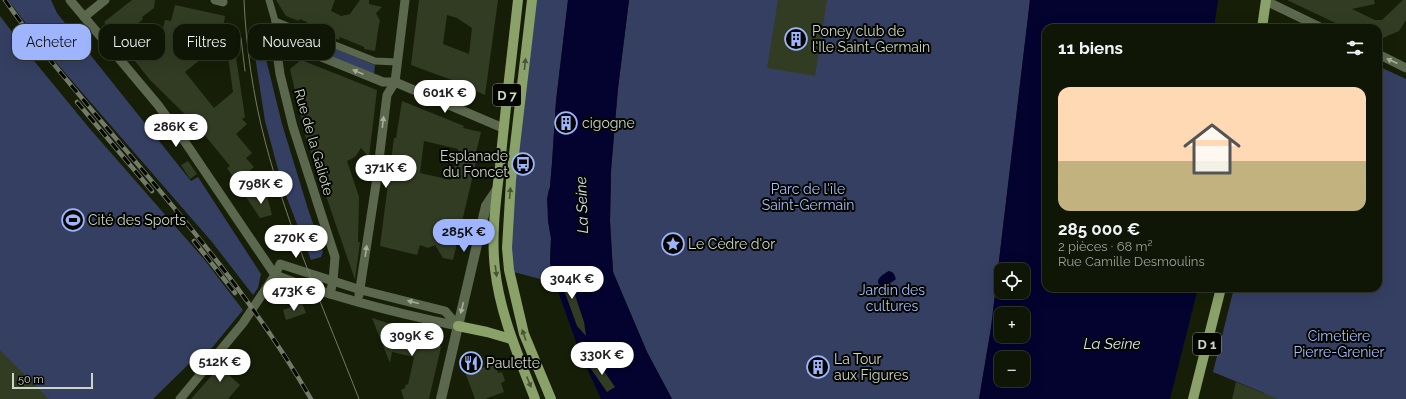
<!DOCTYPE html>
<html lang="fr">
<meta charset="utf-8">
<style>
body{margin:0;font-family:Raleway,sans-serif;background:#191f0f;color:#f1f3f6;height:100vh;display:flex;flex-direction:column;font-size:15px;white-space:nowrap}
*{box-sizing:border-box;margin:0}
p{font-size:13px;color:#9c9f9a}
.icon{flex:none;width:22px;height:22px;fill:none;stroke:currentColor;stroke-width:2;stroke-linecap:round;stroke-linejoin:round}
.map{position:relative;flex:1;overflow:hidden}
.drawer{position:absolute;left:1042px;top:24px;width:340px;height:268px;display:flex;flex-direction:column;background:#101605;border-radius:12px;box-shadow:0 4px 16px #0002,0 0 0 1px #303527}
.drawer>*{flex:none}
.banner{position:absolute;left:12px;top:24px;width:380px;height:36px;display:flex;gap:8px}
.fabs{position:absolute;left:994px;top:263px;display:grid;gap:8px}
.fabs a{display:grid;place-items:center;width:36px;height:36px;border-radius:8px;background:#101605;box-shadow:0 4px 16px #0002,0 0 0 1px #303527;font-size:20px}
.scale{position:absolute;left:12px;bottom:10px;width:81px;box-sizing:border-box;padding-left:4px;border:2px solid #cfd5c6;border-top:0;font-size:11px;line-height:14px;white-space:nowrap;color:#cfd5c6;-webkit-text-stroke:3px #040701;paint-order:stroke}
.price{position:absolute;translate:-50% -34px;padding:0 9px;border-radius:14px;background:#fff;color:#222;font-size:13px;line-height:26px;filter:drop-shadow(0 1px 2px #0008)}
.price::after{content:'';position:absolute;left:50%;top:24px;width:12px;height:9px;margin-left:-6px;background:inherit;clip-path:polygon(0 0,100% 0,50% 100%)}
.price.current{background:#9eb4fd;color:#111}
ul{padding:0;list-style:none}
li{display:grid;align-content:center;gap:8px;height:212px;padding:0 16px}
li+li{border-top:1px solid #303527}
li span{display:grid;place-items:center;height:124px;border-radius:12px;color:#555}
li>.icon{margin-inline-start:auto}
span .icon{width:72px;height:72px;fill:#fffc;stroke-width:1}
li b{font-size:17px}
h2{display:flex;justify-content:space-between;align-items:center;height:48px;padding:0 16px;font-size:17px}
.pill{padding:0 14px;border-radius:12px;background:#101605;box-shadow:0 4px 16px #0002,0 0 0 1px #303527;font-size:14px;line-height:36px}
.pill.current{background:#9eb4fd;color:#111}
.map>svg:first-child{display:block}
.green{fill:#353f62}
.water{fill:#04032f;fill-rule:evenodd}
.building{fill:#323c23;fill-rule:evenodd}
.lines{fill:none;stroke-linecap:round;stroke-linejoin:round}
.pedestrian{stroke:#5c684d;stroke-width:7}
.minor{stroke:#5c684d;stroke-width:9}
.tertiary{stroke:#5c684d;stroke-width:10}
.primary{stroke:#8ba16a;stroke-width:10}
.tram{stroke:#737a68;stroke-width:1}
.rail-casing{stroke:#737a68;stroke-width:4.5}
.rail{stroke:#040701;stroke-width:3;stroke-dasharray:9;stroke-linecap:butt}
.oneway{fill:#a7af9c}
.oneway2{fill:#485436}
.labels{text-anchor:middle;stroke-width:4;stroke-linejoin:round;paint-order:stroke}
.shield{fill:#040701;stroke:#92978b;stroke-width:1}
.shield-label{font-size:13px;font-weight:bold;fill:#cfd5c6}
.poi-label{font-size:14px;fill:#cfd5c6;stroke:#040701;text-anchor:start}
.street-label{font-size:14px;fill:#cfd5c6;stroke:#040701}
.park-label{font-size:14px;fill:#a8bcfc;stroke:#040701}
.water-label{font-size:15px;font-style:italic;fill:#dae0f0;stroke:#040701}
</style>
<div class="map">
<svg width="1406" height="399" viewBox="0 0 1406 399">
<rect width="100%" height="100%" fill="#161e07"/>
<!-- green -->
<g class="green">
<polygon points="8,0 51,0 57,13 191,181 198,177 261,274 258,288 253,295 212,242 53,59"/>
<polygon points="535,0 568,0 556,101 552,163 550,187 548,192 548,221 551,238 550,263 555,283 510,271 514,162"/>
<polygon points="629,0 1030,0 991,328 979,399 672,399 647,352 613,272 610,221 611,170 618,88"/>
<polygon points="0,16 35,62 90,129 203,258 243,310 206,355 202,351 153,399 0,399"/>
<polygon points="307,37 375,65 374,74 304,46"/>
<polygon points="265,55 282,124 308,209 323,252 321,257 311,260 283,188 265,121 255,56"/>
<polygon points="1378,66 1406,79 1406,399 1263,399 1264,393 1213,372 1234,288 1378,288"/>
</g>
<!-- water -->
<g class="water">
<polygon points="568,0 629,0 618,88 611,170 610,221 613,272 647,352 672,399 601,399 580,353 555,283 550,263 551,238 548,221 547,198 550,187 552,163 556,101"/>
<path d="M1030,0H1218L1214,28H1046V288H1198L1170,399H979L991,328ZM1001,270H1023V292H1001ZM1001,314H1023V336H1001ZM1001,358H1023V380H1001Z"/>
<path d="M889,271C894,272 894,274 896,279L892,282L881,286C873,281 883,274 889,271Z"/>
</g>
<!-- building -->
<g class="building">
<path d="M132,0H155L154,8L142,17L143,19L134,27L148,44L160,40L165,20L171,21L175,5L225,16L223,29L232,31L245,117L242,119L247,124L236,134L252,153L246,158L254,167L241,178L239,176L235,180L227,168L230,166L198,127L150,80L104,22ZM226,42L233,92L214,108L185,72L207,54L203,49L220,47Z"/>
<polygon points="276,0 335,0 331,11 341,16 350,14 360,0 369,0 369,4 382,7 376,13 380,21 379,24 375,51 364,49 364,47 340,37 339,40 314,28 315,26 300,19 299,21 286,16"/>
<path d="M419,0H498L485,95L467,87L468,86L411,65ZM447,15L457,18L472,28L469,54L443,44Z"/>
<polygon points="778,0 827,0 815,76 767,68"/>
<polygon points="1287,0 1374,0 1375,4 1352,9 1375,20 1382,20 1403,0 1406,0 1406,20 1399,31 1378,40 1378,28 1346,28"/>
<polygon points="301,60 377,90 369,157 361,148 355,157 347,161 359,197 358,242 360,242 355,280 305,135 290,69"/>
<path d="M402,101L464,126L463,128L481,132L475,157L477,158L453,260L443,258L435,245L428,248L420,245L417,255L380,246L394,138H396ZM424,141L458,149L451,180L420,173Z"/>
<polygon points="188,161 197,174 190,179 181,165"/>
<polygon points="266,192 272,215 260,218 246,197"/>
<polygon points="562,269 567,271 584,322 586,336 577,326 559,276 559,270"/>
<polygon points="302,303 306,313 286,320 283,310"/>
<polygon points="372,318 403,328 402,330 435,338 441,347 429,399 404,399 401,390 405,388 406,384 408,385 414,357 392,352 390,363"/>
<polygon points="0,350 49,399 0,399"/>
<polygon points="229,356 239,363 229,375 240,385 228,399 191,399"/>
<circle cx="818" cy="367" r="8"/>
<polygon points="597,361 615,387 607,392 589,366"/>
<polygon points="495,364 498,373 502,372 505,381 501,383 504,392 485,399 475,399 464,369 474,366 476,370"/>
<polygon points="1236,382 1278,399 1232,399"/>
</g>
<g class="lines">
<!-- pedestrian -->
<g class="pedestrian">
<polyline points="269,0 284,52"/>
<polyline points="275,21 375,61 397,62"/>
<polyline points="284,52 297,30"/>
</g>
<!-- minor -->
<g class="minor">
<path d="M70,0L158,105L185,142L275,275C334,298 396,313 458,326"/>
<polyline points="215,0 223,2"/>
<polyline points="1266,1 1322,28"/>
<polyline points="84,17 105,0"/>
<polyline points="1378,54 1406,68"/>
<polyline points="330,294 333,281 335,257 293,127 280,74 278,60 284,52 297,47 383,82 395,82 503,128"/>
<polyline points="359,295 376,184 387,95 395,82 405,0"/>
<polyline points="180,399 243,323 275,275 280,264 361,290 445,311 458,326"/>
</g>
<!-- tertiary -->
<polyline class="tertiary" points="441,399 486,206 496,191"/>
<!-- primary -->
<g class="primary">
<path d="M518,0C512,55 505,111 500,166C496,200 491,235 495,269C500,315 519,357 535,399"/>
<polyline points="532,0 511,180 507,248 509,270 524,334 551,399"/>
<polyline points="1262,28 1266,0"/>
<polyline points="458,326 487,332 511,339"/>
<polyline points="1193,399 1221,288"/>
</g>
<!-- tram -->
<g class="tram">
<path d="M244,0C246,47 253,95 265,141C288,229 326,314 359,399"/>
<polyline points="241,38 245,71"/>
</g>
<!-- rail casing -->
<g class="rail-casing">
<g id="rail">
<path d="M5,0C36,45 72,86 107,128C180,214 254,300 311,399"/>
<polyline points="77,102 152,191"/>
<polyline points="194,241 235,293"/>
</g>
</g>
<!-- rail -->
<use href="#rail" class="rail"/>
</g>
<!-- one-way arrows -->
<defs><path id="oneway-solid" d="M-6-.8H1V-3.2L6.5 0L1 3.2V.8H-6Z"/></defs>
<g class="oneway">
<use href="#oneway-solid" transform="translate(1392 61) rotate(-155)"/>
<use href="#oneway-solid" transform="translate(358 72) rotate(-158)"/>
<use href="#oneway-solid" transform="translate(383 122) rotate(-83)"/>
<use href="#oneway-solid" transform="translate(366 251) rotate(-82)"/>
<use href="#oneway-solid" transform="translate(413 302) rotate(-166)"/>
<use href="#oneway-solid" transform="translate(462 308) rotate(104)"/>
</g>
<g class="oneway2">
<use href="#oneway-solid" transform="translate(525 64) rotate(-84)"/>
<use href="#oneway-solid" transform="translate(510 193) rotate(-85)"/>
<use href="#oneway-solid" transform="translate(496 271) rotate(82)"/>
<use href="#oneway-solid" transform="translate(524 335) rotate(-109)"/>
<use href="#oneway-solid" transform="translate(529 382) rotate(68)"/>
</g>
<!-- icons -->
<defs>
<g id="building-ring" transform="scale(1.15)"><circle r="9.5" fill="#040701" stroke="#9eb4fd" stroke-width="1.5"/><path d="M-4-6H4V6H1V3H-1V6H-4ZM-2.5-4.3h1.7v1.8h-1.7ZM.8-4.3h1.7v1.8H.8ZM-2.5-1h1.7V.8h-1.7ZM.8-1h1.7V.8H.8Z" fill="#9eb4fd"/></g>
<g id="bus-ring" transform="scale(1.15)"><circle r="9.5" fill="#040701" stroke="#9eb4fd" stroke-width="1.5"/><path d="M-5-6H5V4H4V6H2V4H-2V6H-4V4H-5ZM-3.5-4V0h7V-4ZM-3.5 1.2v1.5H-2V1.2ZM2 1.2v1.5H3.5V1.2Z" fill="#9eb4fd"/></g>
<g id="stadium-ring" transform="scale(1.15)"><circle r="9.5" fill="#040701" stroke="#9eb4fd" stroke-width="1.5"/><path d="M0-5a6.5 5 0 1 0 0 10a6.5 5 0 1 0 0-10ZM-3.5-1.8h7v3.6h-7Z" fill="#9eb4fd"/></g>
<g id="sight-ring" transform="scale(1.15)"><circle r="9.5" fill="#040701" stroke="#9eb4fd" stroke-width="1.5"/><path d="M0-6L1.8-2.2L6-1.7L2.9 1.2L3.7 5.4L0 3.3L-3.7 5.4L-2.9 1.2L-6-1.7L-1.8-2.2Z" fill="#9eb4fd"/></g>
<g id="restaurant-ring" transform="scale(1.15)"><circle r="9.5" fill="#040701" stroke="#9eb4fd" stroke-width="1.5"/><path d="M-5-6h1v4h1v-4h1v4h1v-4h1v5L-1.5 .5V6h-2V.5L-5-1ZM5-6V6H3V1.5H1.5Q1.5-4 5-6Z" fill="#9eb4fd"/></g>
</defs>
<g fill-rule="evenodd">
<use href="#building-ring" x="796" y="39"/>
<use href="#building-ring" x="566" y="123"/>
<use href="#bus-ring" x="523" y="164"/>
<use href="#stadium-ring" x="73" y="220"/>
<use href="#sight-ring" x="673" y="244"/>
<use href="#restaurant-ring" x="471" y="363"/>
<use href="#building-ring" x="818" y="367"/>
</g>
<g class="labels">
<!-- shield labels -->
<g class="shield">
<rect x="493" y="84" width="28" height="22" rx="3"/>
<rect x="1193" y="333" width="28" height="22" rx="3"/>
</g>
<g class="shield-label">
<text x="507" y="100">D 7</text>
<text x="1207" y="349">D 1</text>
</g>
<!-- poi labels -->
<g class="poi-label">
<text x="812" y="36">Poney club de<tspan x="812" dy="16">l'Ile Saint-Germain</tspan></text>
<text x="582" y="128">cigogne</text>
<text x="508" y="161" text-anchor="end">Esplanade<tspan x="508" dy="16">du Foncet</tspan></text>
<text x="88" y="225">Cité des Sports</text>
<text x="688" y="249">Le Cèdre d'or</text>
<text x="834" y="364">La Tour<tspan x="834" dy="16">aux Figures</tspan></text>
<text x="486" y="368">Paulette</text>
</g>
<!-- street labels -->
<g class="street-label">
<text transform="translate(314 142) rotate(74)" y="5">Rue de la Galiote</text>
</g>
<!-- park labels -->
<g class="park-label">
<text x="808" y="194">Parc de l'île<tspan x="808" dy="16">Saint-Germain</tspan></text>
<text x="892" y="295">Jardin des<tspan x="892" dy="16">cultures</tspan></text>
<text x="1339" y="341">Cimetière<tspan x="1339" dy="16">Pierre-Grenier</tspan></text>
</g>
<!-- water labels -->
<g class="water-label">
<text transform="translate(582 205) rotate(-92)" y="5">La Seine</text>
<text x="1112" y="349">La Seine</text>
</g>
</g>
</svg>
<div class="fabs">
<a><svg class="icon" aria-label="locate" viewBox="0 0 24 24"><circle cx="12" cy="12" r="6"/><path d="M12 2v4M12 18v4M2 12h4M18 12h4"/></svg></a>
<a>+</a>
<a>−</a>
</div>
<div class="scale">50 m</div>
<b class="price" style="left:445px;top:114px">601K €</b>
<b class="price" style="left:176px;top:148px">286K €</b>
<b class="price" style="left:386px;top:189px">371K €</b>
<b class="price" style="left:261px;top:205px">798K €</b>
<b class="price current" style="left:464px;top:253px">285K €</b>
<b class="price" style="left:296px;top:259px">270K €</b>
<b class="price" style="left:572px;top:300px">304K €</b>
<b class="price" style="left:294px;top:312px">473K €</b>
<b class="price" style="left:412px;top:357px">309K €</b>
<b class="price" style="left:602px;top:376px">330K €</b>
<b class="price" style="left:220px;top:383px">512K €</b>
<div class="banner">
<a class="pill current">Acheter</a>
<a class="pill">Louer</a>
<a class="pill">Filtres</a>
<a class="pill">Nouveau</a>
</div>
<section class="drawer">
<h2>11 biens<svg class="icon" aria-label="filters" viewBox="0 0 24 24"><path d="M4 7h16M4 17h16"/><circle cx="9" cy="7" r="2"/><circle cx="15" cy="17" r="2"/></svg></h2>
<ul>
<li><span style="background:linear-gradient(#ffd9b3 60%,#c2b280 0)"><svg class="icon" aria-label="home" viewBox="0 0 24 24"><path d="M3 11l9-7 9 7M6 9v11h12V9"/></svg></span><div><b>285 000 €</b><p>2 pièces · 68 m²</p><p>Rue Camille Desmoulins</p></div></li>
</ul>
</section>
</div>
